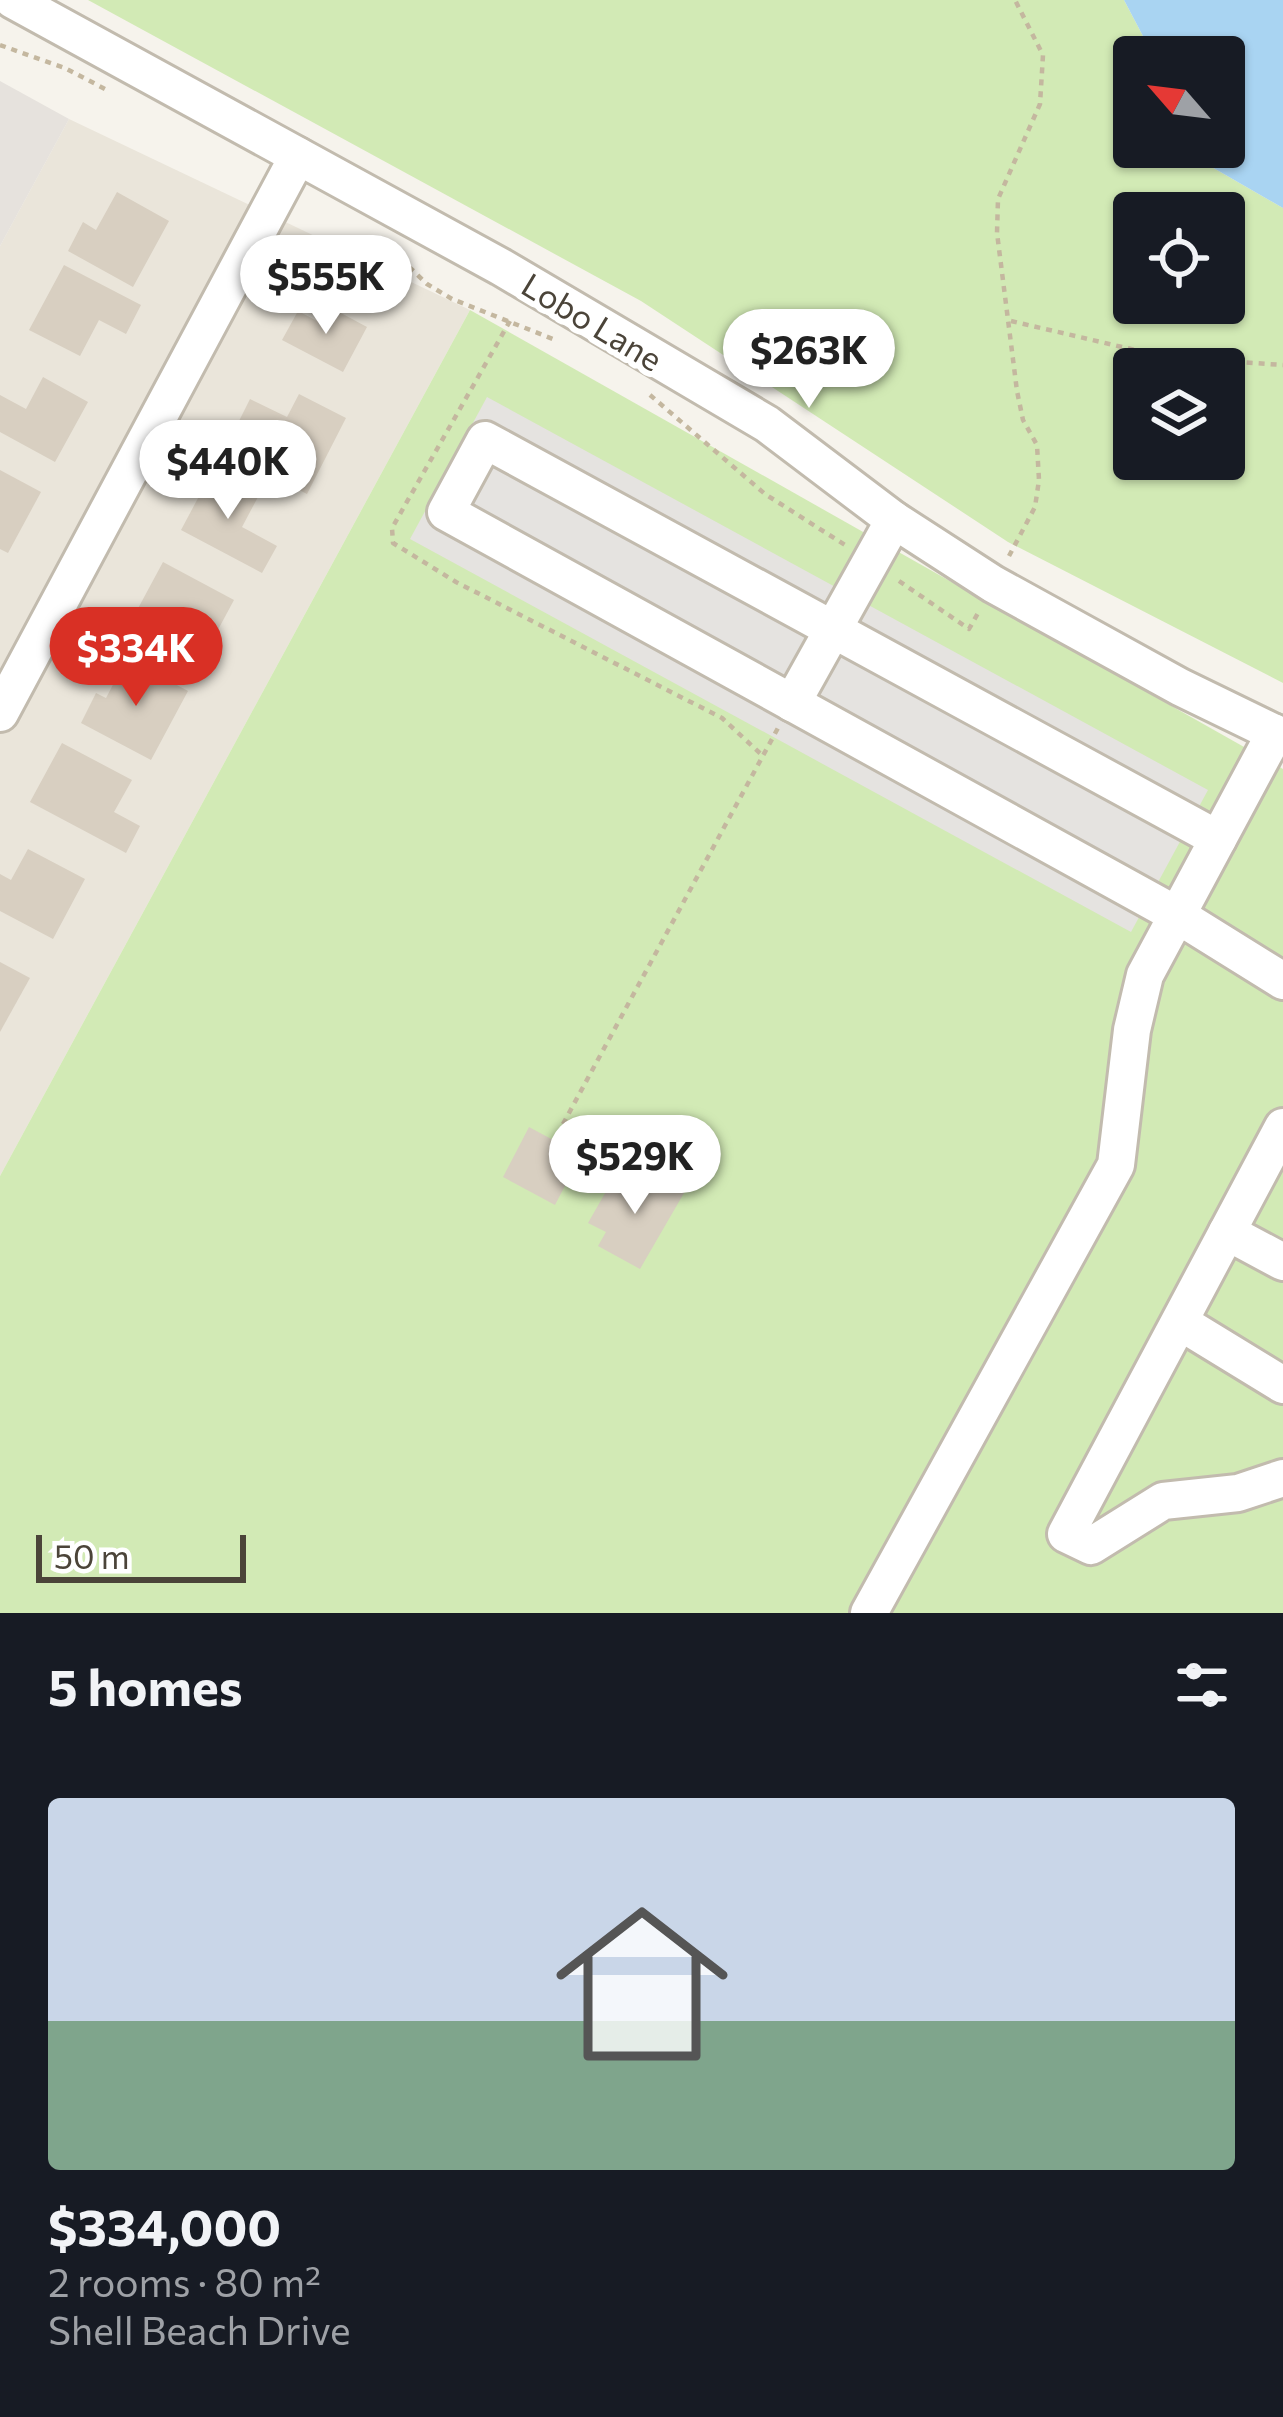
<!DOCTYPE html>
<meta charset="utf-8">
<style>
body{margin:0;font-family:Commissioner,sans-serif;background:#20242c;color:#f1f3f6;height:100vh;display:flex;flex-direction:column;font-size:45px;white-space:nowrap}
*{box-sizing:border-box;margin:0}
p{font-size:39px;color:#9ea1a6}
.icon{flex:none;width:66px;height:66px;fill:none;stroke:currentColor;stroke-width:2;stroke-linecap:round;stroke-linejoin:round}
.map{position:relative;height:1613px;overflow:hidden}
.panel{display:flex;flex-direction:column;background:#171b24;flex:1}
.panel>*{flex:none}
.needle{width:78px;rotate:298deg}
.buttons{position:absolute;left:1113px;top:36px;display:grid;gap:24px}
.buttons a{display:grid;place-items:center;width:132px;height:132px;border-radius:12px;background:#171b24;box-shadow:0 3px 9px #0004;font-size:60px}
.scale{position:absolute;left:36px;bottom:30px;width:210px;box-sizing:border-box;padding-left:12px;border:6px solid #4b4439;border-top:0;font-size:33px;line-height:42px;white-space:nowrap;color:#4b4439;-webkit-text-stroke:9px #fff;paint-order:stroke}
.price{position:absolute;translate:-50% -102px;padding:0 27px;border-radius:42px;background:#fff;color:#222;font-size:39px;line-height:78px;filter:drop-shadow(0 3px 6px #0008)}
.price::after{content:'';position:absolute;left:50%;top:72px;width:36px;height:27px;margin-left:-18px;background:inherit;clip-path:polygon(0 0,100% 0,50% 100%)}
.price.selected{background:#d93025;color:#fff}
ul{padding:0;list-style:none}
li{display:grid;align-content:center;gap:24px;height:636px;padding:0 48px}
li span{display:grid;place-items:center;height:372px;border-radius:12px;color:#555}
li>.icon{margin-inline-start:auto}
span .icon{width:216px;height:216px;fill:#fffc;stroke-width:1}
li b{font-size:51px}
h2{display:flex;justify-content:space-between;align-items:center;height:144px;padding:0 48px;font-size:51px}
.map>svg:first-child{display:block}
.residential{fill:#eae5da}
.industrial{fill:#e6e2dd}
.green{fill:#d2eab5;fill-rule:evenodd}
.parking{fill:#e5e3e0}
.water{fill:#a9d4f2}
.building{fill:#d8cfc1}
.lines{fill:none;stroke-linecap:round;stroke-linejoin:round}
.minor-casing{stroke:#c2bbae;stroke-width:42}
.path{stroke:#c4b79f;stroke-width:4.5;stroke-dasharray:6 6;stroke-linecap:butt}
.minor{stroke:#fff;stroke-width:36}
.labels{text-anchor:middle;stroke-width:12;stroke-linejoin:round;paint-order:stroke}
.street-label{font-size:33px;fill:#4b4439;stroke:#fff}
</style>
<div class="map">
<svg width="1283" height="1613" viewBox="0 0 1283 1613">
<rect width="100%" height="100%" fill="#f6f3ec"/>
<!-- residential -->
<polygon class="residential" points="69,119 470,310 0,1176 0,246"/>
<!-- industrial -->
<polygon class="industrial" points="0,81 69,119 0,246"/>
<!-- green -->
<g class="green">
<path d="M88,0H1124L1154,57H1134V147H1200L1210,166L1283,208V683L1008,542L641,301ZM1134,213H1224V303H1134ZM1134,369H1224V459H1134Z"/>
<polygon points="470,310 1283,769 1283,1613 0,1613 0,1176"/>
</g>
<!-- parking -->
<polygon class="parking" points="487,397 1208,790 1131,932 410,539"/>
<!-- water -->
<polygon class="water" points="1124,0 1283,0 1283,208 1210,166 1200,147 1224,147 1224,57 1154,57"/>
<!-- building -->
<g class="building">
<polygon points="117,192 169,221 133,287 68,251 83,222 96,230"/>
<polygon points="64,265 141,305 126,334 99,320 80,356 29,330"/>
<polygon points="326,305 367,327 343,372 282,340 298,311 317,321"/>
<polygon points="43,377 88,402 55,462 0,432 0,395 26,409"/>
<polygon points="299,394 346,418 307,494 254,467 263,448 233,433 250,399 287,417"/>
<polygon points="0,470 41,492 8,553 0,549"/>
<polygon points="213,470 259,495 242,527 277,546 262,573 181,530"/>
<polygon points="163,562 234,600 199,665 128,627"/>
<polygon points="127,658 188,691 151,760 81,723 96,693 106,698"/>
<polygon points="62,743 132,780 114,812 140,826 126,853 30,802"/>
<polygon points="28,849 85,879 53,939 0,911 0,874 11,880"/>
<polygon points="0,962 30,978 0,1032"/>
<polygon points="529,1127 581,1155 555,1205 503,1177"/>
<polygon points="641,1169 684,1193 640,1269 598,1246 606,1232 588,1223 612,1181 629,1191"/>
</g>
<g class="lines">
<!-- minor casing -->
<g class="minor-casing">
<g id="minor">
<polyline points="13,0 501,267 767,424 894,520 993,584 1180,687 1283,737"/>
<polyline points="792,703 894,520"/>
<polyline points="0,713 298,156"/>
<polyline points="1218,839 485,440 446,512 1177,915 1283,981"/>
<polyline points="1283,1127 1066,1534 1091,1546 1163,1501 1238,1493 1283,1478"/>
<polyline points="1227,1232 1283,1262"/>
<polyline points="1180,1322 1283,1385"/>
<polyline points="869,1613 1116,1165 1132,1030 1145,975 1275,733"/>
</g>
</g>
<!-- path -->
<g class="path">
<polyline points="0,45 65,68 105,89"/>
<polyline points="383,242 427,284 452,299 558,341"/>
<polyline points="510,321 392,528 393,543 456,582 722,718 763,756"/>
<polyline points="1011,321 1165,357 1283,365"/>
<polyline points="650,395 765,494 845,545"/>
<polyline points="1009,556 1035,507 1039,480 1037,445 1023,420 1017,391 997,233 998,199 1040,104 1043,55 1015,0"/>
<polyline points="899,581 969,629 978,613"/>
<polyline points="563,1124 778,728"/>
</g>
<!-- minor -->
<use href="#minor" class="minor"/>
</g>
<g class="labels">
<!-- street labels -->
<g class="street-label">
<text transform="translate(592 322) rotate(31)" y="12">Lobo Lane</text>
</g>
</g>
</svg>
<div class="buttons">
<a><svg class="needle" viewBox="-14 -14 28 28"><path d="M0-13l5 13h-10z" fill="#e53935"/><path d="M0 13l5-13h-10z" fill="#9ea1a6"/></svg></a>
<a><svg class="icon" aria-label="locate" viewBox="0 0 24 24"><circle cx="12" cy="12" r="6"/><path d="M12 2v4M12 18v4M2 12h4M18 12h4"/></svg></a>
<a><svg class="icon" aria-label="layers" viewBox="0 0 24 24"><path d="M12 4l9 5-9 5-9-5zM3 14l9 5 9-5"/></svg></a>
</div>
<div class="scale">50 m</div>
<b class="price" style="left:326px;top:337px">$555K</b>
<b class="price" style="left:809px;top:411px">$263K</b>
<b class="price" style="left:228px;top:522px">$440K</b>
<b class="price selected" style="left:136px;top:709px">$334K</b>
<b class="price" style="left:635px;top:1217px">$529K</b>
</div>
<section class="panel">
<h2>5 homes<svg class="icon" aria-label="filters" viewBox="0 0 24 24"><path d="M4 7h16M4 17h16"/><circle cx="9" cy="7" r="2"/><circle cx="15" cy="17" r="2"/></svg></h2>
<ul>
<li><span style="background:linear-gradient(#c9d6e8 60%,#7fa58c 0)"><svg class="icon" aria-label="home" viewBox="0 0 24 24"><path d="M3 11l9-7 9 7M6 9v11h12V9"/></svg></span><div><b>$334,000</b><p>2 rooms · 80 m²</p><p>Shell Beach Drive</p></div></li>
</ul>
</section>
